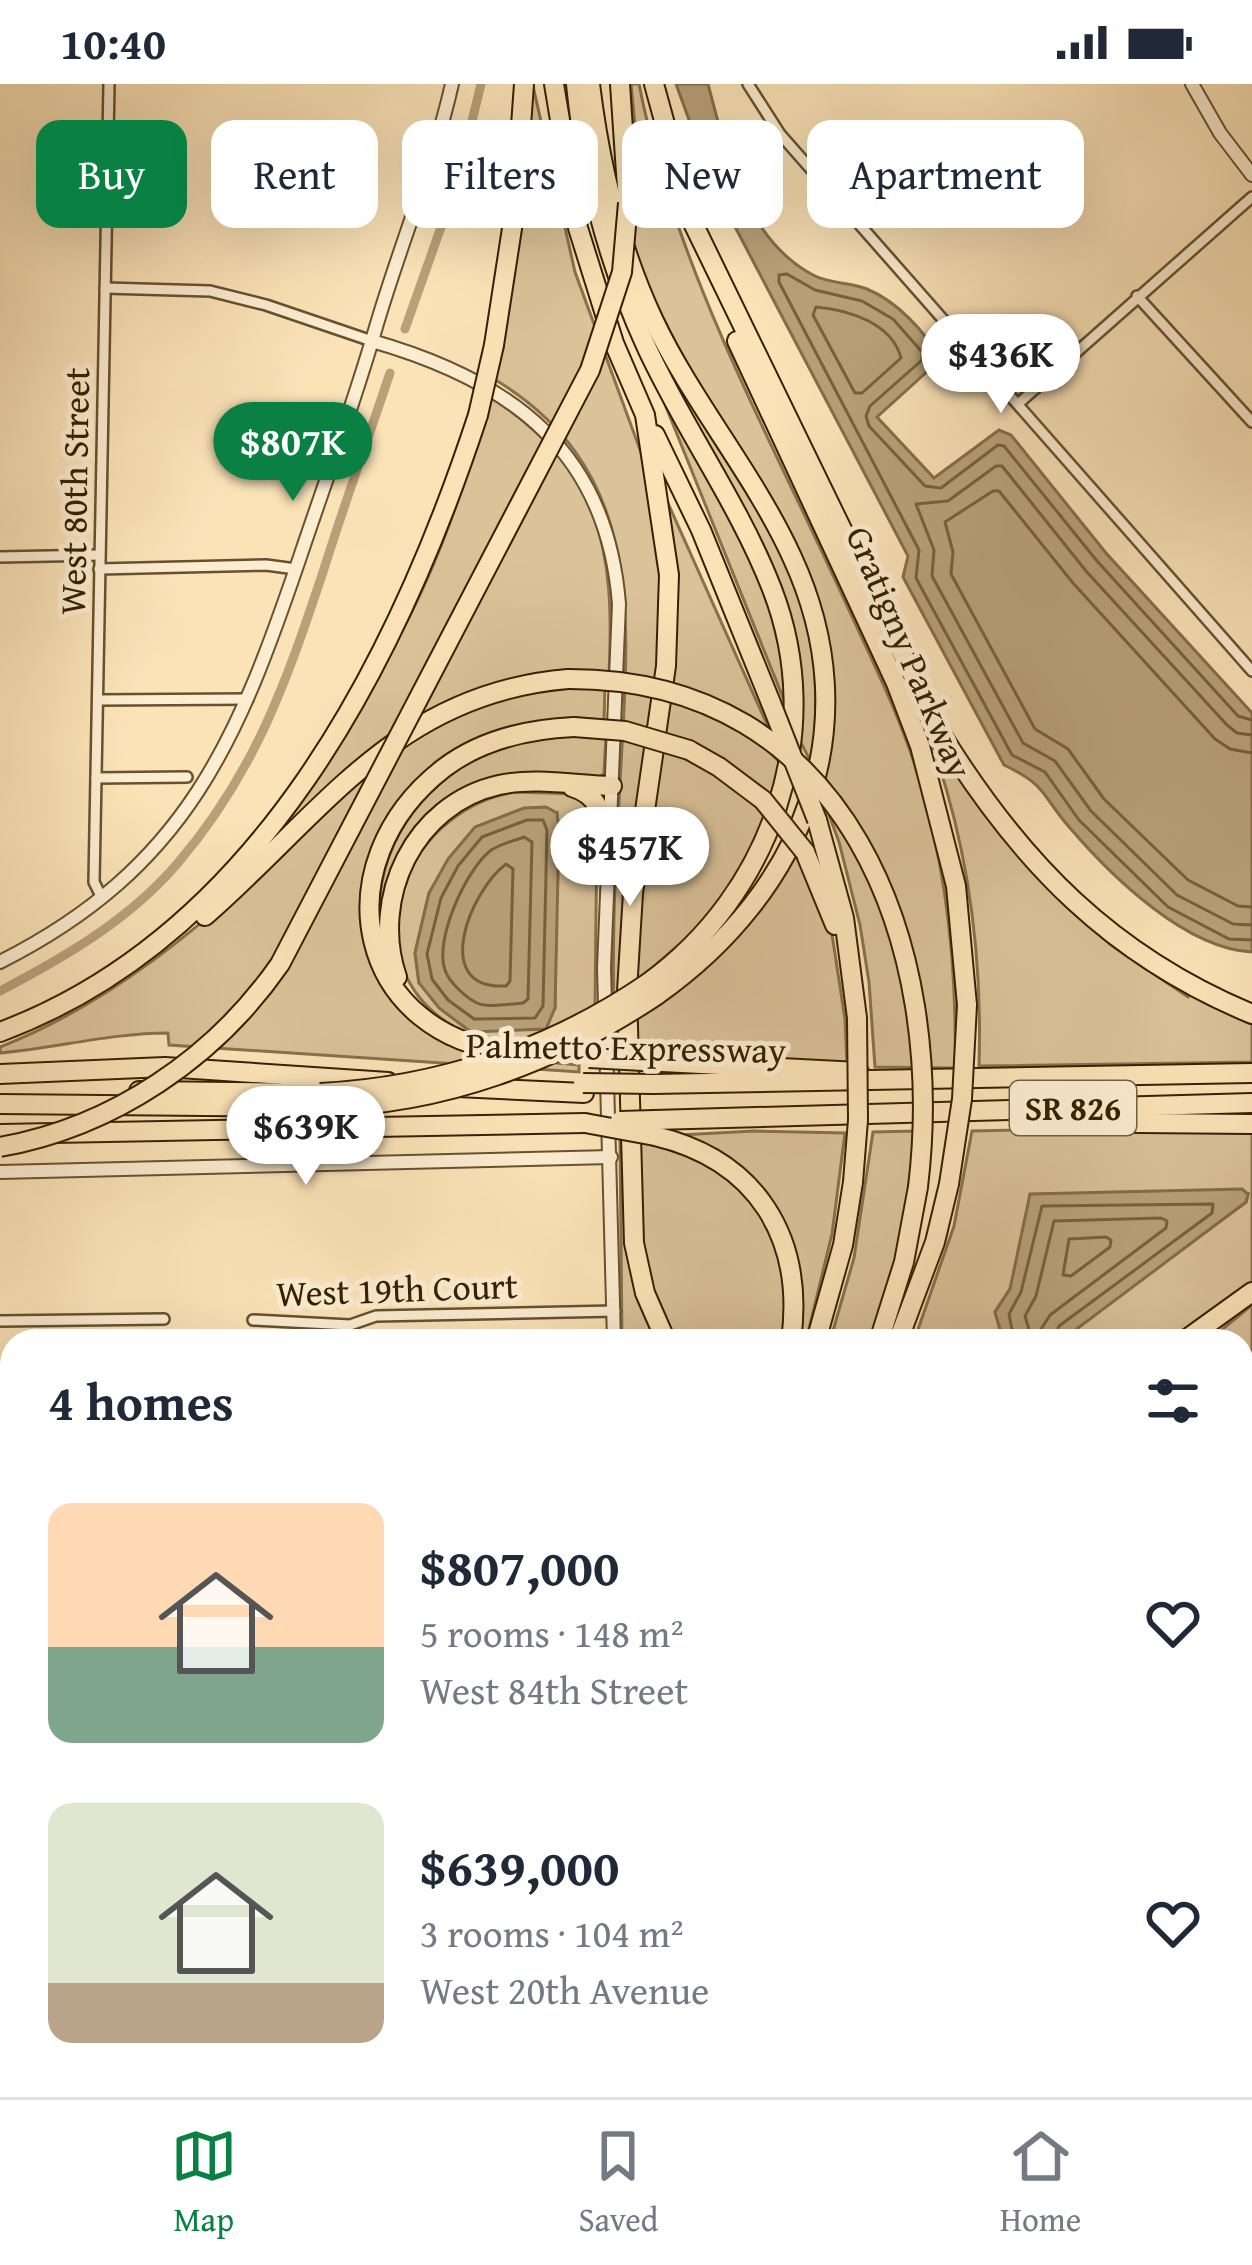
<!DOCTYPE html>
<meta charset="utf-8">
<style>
body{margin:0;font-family:"Gentium Book Plus",serif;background:#f2f2f3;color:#1f2937;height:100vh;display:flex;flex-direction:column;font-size:45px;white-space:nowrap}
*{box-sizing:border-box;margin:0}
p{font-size:39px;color:#747a83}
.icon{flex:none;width:66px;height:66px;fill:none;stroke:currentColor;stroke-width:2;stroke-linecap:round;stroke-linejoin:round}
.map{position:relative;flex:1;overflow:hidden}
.details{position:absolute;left:0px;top:1245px;width:1254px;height:768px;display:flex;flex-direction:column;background:#fff;border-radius:36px 36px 0 0;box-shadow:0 12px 48px #0002}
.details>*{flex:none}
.guide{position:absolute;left:36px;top:36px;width:1182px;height:108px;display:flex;gap:24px}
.price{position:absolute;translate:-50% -102px;padding:0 27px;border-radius:42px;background:#fff;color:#222;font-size:39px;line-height:78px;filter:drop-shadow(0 3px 6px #0008)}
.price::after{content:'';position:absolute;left:50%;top:72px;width:36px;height:27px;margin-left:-18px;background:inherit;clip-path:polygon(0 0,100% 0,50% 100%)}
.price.selected{background:#0b8043;color:#fff}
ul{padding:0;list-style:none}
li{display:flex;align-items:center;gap:36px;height:300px;padding:0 48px}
li span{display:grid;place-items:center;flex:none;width:336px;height:240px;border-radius:24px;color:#555}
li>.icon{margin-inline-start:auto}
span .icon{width:144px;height:144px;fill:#fffc;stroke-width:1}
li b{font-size:51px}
h2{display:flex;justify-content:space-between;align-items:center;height:144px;padding:0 48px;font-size:51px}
.tag{padding:0 42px;border-radius:24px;background:#fff;box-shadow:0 12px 48px #0002;font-size:42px;line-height:108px}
.tag.selected{background:#0b8043;color:#fff}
.status{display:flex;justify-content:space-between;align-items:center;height:84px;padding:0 60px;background:#fff;direction:ltr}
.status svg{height:33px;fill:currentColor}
.menu{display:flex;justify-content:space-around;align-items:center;height:168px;border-top:3px solid #e0e1e3;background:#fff;font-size:33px;color:#747a83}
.menu a{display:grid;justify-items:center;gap:6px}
.menu .selected{color:#0b8043}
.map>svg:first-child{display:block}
.green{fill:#dac299;stroke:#88714c;stroke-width:3;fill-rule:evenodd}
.water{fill:#b8a179;stroke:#846d49;stroke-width:3}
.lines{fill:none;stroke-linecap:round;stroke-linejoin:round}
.shore{stroke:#77603c;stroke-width:3}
.canal{stroke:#b8a179;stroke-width:9}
.minor-casing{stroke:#67512e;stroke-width:14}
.tertiary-casing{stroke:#67512e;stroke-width:16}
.motorway-casing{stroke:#362000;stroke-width:22}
.minor{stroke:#fcedd1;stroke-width:9}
.tertiary{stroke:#fcedd1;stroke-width:12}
.motorway{stroke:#fbe3b8;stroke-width:18}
.motorway-bridge-casing{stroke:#362000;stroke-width:22;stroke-linecap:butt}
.motorway-bridge{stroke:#fbe3b8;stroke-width:18}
.labels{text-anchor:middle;stroke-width:10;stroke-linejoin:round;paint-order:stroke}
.shield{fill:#fcedd1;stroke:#715e3f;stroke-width:3}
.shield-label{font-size:33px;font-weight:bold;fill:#362000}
.street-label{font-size:36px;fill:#362000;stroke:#fcedd1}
</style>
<div class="status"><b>10:40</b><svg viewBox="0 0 49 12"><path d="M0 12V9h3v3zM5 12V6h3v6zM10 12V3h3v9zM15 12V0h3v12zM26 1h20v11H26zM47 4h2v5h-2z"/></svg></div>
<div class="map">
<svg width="1252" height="2013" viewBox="0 0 1252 2013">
<rect width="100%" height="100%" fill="#fbe3b8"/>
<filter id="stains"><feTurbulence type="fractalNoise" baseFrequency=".00167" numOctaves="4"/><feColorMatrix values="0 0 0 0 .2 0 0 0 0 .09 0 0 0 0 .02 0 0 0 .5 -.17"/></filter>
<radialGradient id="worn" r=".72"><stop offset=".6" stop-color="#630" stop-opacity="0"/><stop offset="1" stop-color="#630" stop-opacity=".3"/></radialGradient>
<!-- green -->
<g class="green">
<path d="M631,0H639C675,185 772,356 849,526C874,581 902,636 919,695C948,790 957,885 955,984L875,983L869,898L860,841L839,758L821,709L820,540L632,174L639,85Z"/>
<path d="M533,2L575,188L650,393L667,517L620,957H615C611,870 615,785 620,699C628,542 650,389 494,295Z"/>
<path d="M654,254C703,335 786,447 807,536C819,585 816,633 813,682L800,657V591L782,509L650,256Z"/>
<polygon points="660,308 747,463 781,550 788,626"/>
<path d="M490,312C601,387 615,463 609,590L568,589L467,610L258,776C291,709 341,651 379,588C431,502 464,408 490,312Z"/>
<polygon points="663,408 769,645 730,622 671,600"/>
<path d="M605,601L604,637L544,640L430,693L366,803L413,934L445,959L481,972L579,981V988L169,961L168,949C112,949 56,964 0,969V963C110,920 202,842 289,761C334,719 398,654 454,630C503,608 552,604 605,601Z"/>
<polygon points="670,612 748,646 784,683 775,719 663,650"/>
<path d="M916,617L1070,824L1111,861L1188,913L1190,910L1252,936V978L979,982C983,854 964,736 916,617Z"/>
<path d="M567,649L606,651L604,690L599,693L534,692L436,731L381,846C369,769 426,686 502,663C522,656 545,654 567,649Z"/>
<polygon points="661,663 725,694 769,733 726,809 694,848 632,901 634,854"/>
<path d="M515,708L577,710L597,736L595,924C574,933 523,965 503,963C488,962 474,953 460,946C345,886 398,727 515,708ZM557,729L555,924L419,899L415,869L429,809Z"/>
<path d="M797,767L831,844L845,935L847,981L632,971L631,936C700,889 757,842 797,767Z"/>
<polygon points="1058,1045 1067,1048 1252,1045 1252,1201 1179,1257 1057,1257 1246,1118 1248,1110 1020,1169 1010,1205 995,1228 1003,1255 1010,1257 914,1257 954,1142 972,1047"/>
<polygon points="754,1047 845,1049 832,1150 806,1257 796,1257 782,1142 679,1051"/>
<polygon points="917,1047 911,1116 876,1257 830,1257 854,1174 873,1048"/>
<polygon points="620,1056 628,1156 659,1257 622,1257"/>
<path d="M634,1057C707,1068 784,1119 788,1200C789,1219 786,1238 785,1257H670L645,1194Z"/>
<polygon points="1252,1221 1252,1409 1242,1412 1242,1257 1208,1257"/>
</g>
<!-- water -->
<g class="water">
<path d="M676,0H708C726,68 745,155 813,191C829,200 850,198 867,205C898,218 924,247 941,275L877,333L934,394L999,346L1011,351L1106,469L1252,629V868C1186,865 1112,793 1070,744C1041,711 1048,702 1004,681L903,493L908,472L712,99Z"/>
<polygon points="546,723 557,729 559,746 555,924 546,945 471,948 439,924 419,899 415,869 429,809 448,775 475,743 524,724"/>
<polygon points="1242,1105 1248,1110 1246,1118 1066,1253 1057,1257 1003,1256 995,1228 1010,1205 1030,1110"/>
<polygon points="1242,1768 1252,1778 1252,2006 1242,1999"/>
<polygon points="150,2001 512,2001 511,2013 150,2013"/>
<polygon points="809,2001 983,2001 984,2002 975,2013 809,2013"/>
</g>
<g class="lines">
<!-- shore -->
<g class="shore">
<path d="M816,223C849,226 892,239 901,274L862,309H855L813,231Z"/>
<polyline points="1252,636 1238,632 1097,477 1004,362 998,361 941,404 925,402 869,342 866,332 870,322 922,276 922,268 893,235 862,217 815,206 787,190 779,191 779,198 919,466 916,494 1012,671 1045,688 1079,736 1168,823 1229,855 1252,856"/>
<polyline points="1252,651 1237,649 1227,641 1086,487 1002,382 996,382 948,417 916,420 934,466 932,492 1023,659 1055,677 1091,727 1177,811 1233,840 1252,841"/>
<polyline points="1252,669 1230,665 1215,655 1073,499 999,407 993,407 945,438 953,468 951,490 1035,645 1068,665 1104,715 1188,796 1238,822 1252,823"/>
<polygon points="527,736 543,736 547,746 543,922 535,934 474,935 448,916 432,895 427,870 441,814 458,782 482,753"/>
<path d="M524,753L532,758L528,915L523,919C509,920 488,924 477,919C465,913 449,898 445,886C434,856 466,786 490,767C499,760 514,757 524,753Z"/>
<path d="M506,780L513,785L510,897L506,902C429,906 471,806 506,780Z"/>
<polygon points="1161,1134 1167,1137 1166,1144 1050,1231 1038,1250 1030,1249 1025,1232 1036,1212 1054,1137"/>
<polygon points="1106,1153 1111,1156 1110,1163 1071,1192 1063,1191 1069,1155"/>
<polyline points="1014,1257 1009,1230 1021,1208 1042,1122 1213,1120 1212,1129 1059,1242 1054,1257"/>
</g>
<!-- canal -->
<g class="canal">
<polyline points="405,245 458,95 481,0"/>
<path d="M0,907C65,873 129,836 177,780C255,689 286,599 323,488C344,421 368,355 390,289"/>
</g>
<!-- minor casing -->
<g class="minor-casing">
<g id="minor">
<polyline points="748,0 780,50 1252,587"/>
<polyline points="105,204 210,207 266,221 372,257"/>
<polyline points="1137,212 1252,338"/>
<polyline points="1019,319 1252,113"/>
<polyline points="0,473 99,471"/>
<polyline points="99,485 266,481 296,485"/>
<polyline points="98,616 248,615"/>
<polyline points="96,694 187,693"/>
<polyline points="102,814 94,798 109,0"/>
<polyline points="253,1236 350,1241 376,1232 615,1227"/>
<polyline points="0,1237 164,1235"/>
<polyline points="0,1365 12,1365"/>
<polyline points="0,1469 12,1468"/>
<polyline points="1242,1512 1252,1509"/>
<polyline points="0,1588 12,1588"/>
<polyline points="1114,2001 1131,2013"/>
<polyline points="76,2013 76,2001"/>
<polyline points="739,2013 739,2001"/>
<polyline points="1077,2013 1086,2001"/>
</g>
</g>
<!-- tertiary casing -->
<g class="tertiary-casing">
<g id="tertiary">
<polyline points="1192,0 1220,49 1252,91"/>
<path d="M372,257C512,297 607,367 619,520L604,884L614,1257"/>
<path d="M0,878C188,783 238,656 302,467C327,393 354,319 376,243C400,161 433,83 452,0"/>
<polyline points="0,1088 611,1073"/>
<polyline points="587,2013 587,2001"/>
</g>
</g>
<!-- motorway casing -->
<g class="motorway-casing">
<g id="motorway">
<polyline points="554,0 578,144 614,259 645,331 669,491 666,582 633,809 627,907 634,1159 645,1209 666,1257"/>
<path d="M576,0C585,91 608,179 646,262C684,345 739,420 772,505C828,649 771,810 648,899"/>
<path d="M590,0C600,82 618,161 654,237C693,319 754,390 792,473C871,643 803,808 657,911"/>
<polyline points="620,0 628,119"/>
<path d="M654,0L691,135L943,653C1022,780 1112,872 1252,930"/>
<polyline points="737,257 896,599 920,662 956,802 967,921"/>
<polyline points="494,261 515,125 524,0"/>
<polyline points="655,351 701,446 771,619"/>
<polyline points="689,666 719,683 763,716"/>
<path d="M572,703C603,712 603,737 608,765"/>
<polyline points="817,736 844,834 857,934"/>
<polyline points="805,768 835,841"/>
<path d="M205,832C324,728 397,609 568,595"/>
<path d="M397,893C370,814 414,720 499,701C535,693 576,701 612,702"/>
<path d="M0,948C259,851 397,578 478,331"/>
<path d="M518,969C355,955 320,780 444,684C481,656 529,645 574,643"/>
<polyline points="643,977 859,988"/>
<polyline points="0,990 165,983 388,998"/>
<polyline points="653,1000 1252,989"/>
<polyline points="457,1003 584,1009"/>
<polyline points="139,1007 320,1009"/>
<polyline points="0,1020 321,1023"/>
<polyline points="654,1036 1252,1019"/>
<polyline points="1024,1038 1252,1040"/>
<polyline points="0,1050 585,1039"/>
<path d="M655,1052C757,1076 805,1154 791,1257"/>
<polyline points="816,1257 843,1161 853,1098"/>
<polyline points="879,1257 904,1178 918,1103"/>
<polyline points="898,1257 935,1158 949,1100"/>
<polyline points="1184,1257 1252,1208"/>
<polyline points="615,2013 615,2001"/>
<polyline points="638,2013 639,2001"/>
</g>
</g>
<!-- minor -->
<use href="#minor" class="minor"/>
<!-- tertiary -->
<use href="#tertiary" class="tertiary"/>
<!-- motorway -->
<use href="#motorway" class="motorway"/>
<!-- motorway-bridge casing -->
<g class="motorway-bridge-casing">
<g id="motorway-bridge">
<polyline points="478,331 494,261"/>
<path d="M568,595C848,594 947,862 918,1103"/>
<polyline points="771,619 817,736"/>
<polyline points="574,643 625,647 689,666"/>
<polyline points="763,716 805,768"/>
<polyline points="589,974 643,977"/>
<polyline points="583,999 653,1000"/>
<path d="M320,1009C438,1003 550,966 648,899"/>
<path d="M321,1023C442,1021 557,978 657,911"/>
<polyline points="620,1037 654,1036"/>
<polyline points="585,1039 655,1052"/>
<path d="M0,1063C113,1043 215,974 280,880L590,286L622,188L628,119"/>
<polyline points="853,1098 858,1036 857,934"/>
<polyline points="949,1100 962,1015 967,921"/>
</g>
</g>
<!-- motorway-bridge -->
<use href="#motorway-bridge" class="motorway-bridge"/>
</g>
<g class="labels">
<!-- shield labels -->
<rect class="shield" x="1010" y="997" width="126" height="54" rx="9"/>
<g class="shield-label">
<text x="1073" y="1036">SR 826</text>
</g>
<!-- street labels -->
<g class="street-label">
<text transform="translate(74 407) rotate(-89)" y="13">West 80th Street</text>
<text transform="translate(910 568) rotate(67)" y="13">Gratigny Parkway</text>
<text transform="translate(626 963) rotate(1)" y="13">Palmetto Expressway</text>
<text transform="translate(397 1205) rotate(-2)" y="13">West 19th Court</text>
</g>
</g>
<rect width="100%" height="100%" filter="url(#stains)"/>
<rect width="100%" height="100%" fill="url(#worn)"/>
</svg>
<b class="price" style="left:1001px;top:332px">$436K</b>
<b class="price selected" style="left:293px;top:420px">$807K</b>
<b class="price" style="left:630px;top:825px">$457K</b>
<b class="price" style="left:306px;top:1104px">$639K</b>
<div class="guide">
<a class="tag selected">Buy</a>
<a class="tag">Rent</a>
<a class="tag">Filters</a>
<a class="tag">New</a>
<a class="tag">Apartment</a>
</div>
<section class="details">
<h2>4 homes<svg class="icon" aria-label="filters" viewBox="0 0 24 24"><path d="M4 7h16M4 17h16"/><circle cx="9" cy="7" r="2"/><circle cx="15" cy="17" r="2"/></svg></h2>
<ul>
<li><span style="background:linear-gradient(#ffd9b3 60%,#7fa58c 0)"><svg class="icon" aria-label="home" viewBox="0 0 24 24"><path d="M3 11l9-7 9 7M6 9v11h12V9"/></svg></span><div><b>$807,000</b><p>5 rooms · 148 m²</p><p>West 84th Street</p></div><svg class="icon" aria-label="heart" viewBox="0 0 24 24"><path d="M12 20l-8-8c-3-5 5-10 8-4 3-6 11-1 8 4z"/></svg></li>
<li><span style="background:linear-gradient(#dfe7d0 75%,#b9a48a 0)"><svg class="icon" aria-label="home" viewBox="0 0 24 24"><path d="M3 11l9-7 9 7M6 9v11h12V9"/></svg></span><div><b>$639,000</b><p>3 rooms · 104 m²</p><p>West 20th Avenue</p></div><svg class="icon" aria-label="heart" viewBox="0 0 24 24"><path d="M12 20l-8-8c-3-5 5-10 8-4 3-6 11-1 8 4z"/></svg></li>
</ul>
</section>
</div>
<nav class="menu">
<a class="selected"><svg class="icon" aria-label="map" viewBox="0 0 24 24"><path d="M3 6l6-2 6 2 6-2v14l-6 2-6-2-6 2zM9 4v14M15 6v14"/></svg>Map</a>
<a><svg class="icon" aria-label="saved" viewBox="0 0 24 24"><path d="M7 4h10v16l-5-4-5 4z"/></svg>Saved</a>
<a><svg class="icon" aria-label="home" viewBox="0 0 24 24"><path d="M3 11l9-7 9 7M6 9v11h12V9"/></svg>Home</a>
</nav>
